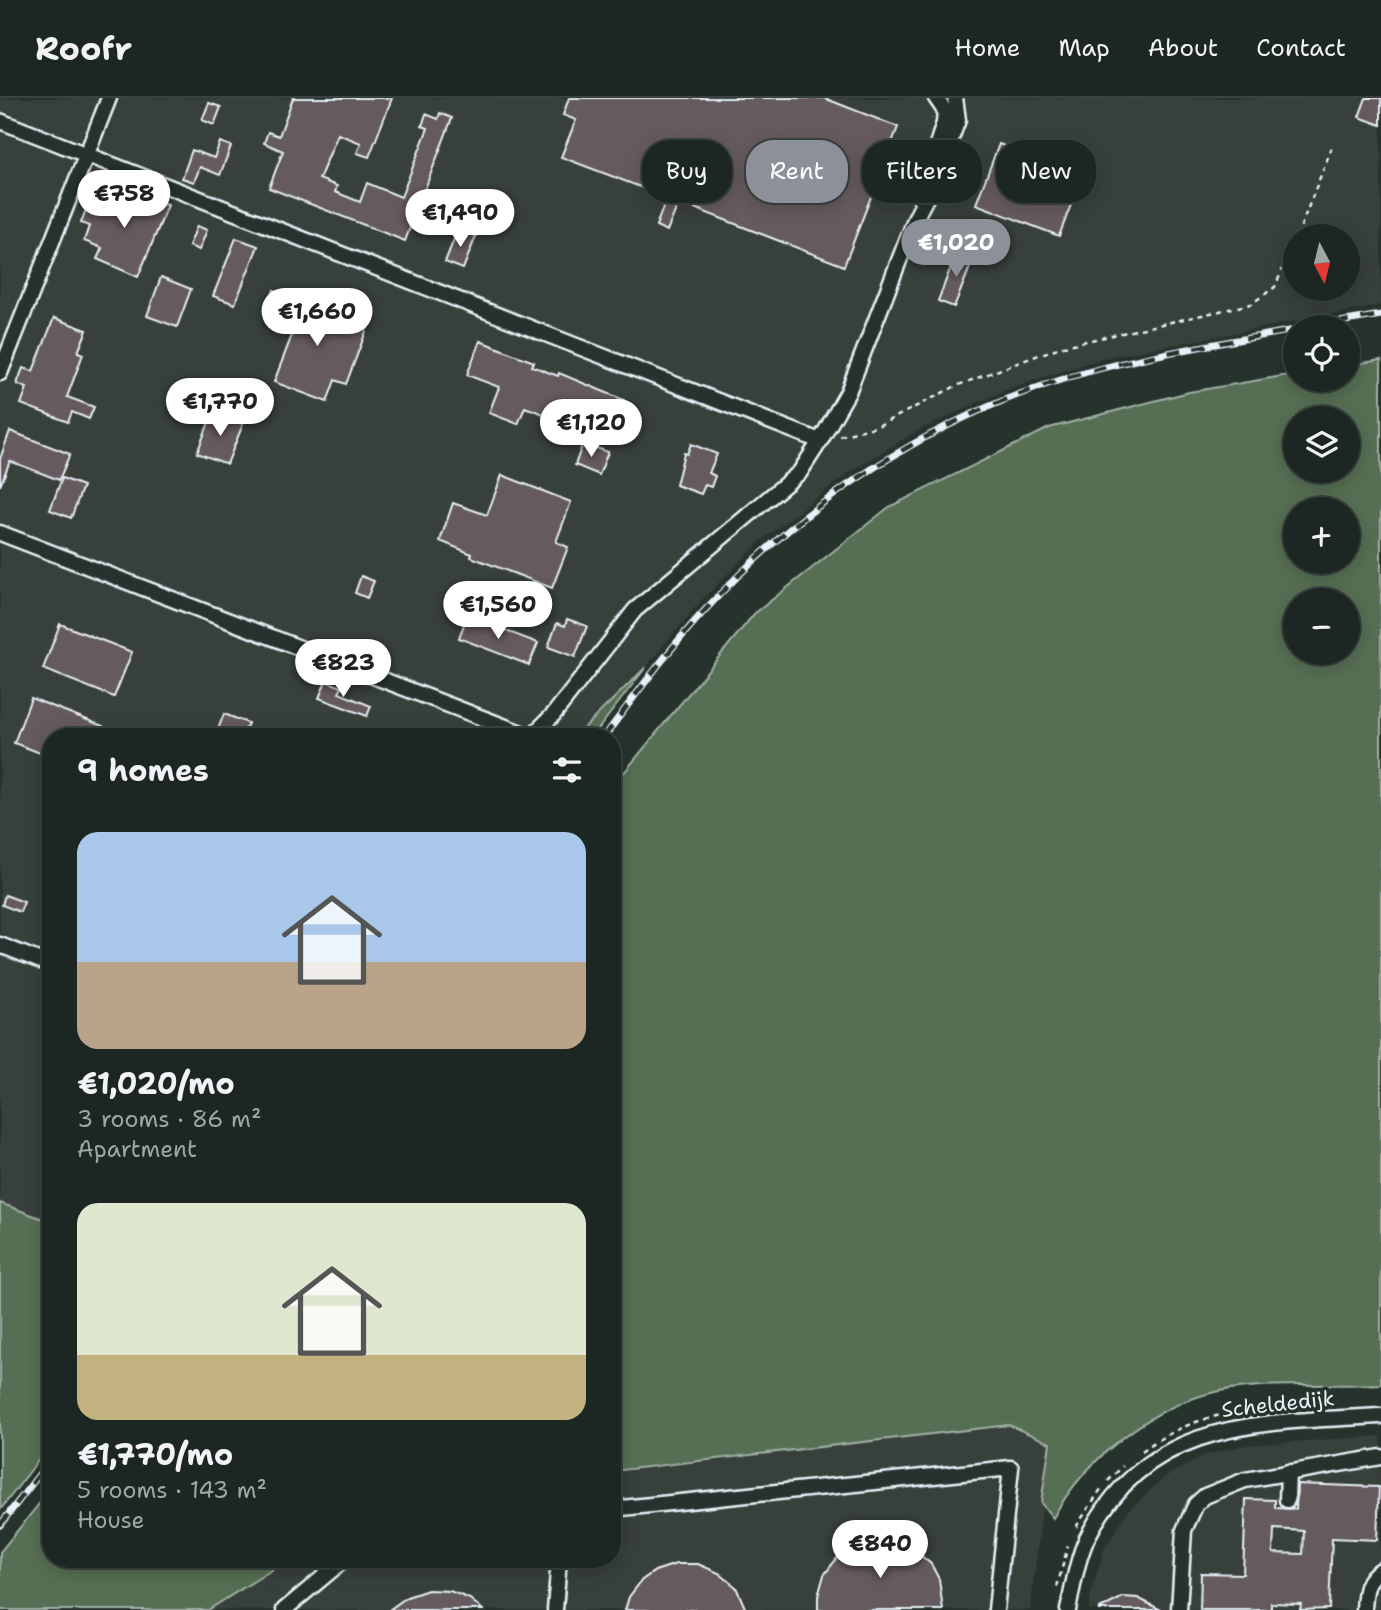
<!DOCTYPE html>
<meta charset="utf-8">
<style>
body{margin:0;font-family:"Shantell Sans",sans-serif;background:#252e2a;color:#f1f3f6;height:100vh;display:flex;flex-direction:column;font-size:26px;white-space:nowrap}
*{box-sizing:border-box;margin:0}
p{font-size:23px;color:#a0a5a5}
.icon{flex:none;width:38px;height:38px;fill:none;stroke:currentColor;stroke-width:2;stroke-linecap:round;stroke-linejoin:round}
.map{position:relative;flex:1;overflow:hidden}
.details{position:absolute;left:42px;top:630px;width:579px;height:840px;display:flex;flex-direction:column;background:#1c2622;border-radius:28px;box-shadow:0 4px 18px #0003,0 0 0 2px #3a4340}
.details>*{flex:none}
.top-card{position:absolute;left:642px;top:42px;width:634px;height:63px;display:flex;gap:14px}
.needle{width:46px;rotate:173deg}
.fabs{position:absolute;left:1283px;top:126px;display:grid;gap:14px}
.fabs a{display:grid;place-items:center;width:77px;height:77px;border-radius:50%;background:#1c2622;box-shadow:0 4px 18px #0003,0 0 0 2px #3a4340;font-size:35px}
.price{position:absolute;translate:-50% -60px;padding:0 16px;border-radius:24px;background:#fff;color:#222;font-size:23px;line-height:46px;filter:drop-shadow(0 2px 4px #0008)}
.price::after{content:'';position:absolute;left:50%;top:42px;width:21px;height:16px;margin-left:-10px;background:inherit;clip-path:polygon(0 0,100% 0,50% 100%)}
.price.active{background:#8c9099;color:#fff}
ul{padding:0;list-style:none}
li{display:grid;align-content:center;gap:14px;height:371px;padding:0 35px}
li span{display:grid;place-items:center;height:217px;border-radius:21px;color:#555}
li>.icon{margin-inline-start:auto}
span .icon{width:126px;height:126px;fill:#fffc;stroke-width:1}
li b{font-size:30px}
h2{display:flex;justify-content:space-between;align-items:center;height:84px;padding:0 35px;font-size:30px}
.chip{padding:0 24px;border-radius:28px;background:#1c2622;box-shadow:0 4px 18px #0003,0 0 0 2px #3a4340;font-size:24px;line-height:63px}
.chip.active{background:#8c9099;color:#fff}
header{display:flex;align-items:center;gap:42px;box-sizing:border-box;height:98px;padding:0 35px;background:#1c2622;border-bottom:2px solid #3a4340}
header strong{font-size:33px}
nav{display:flex;gap:38px;margin-inline-start:auto;font-size:24px}
.map>svg:first-child{display:block}
.built{fill:#393f3b;fill-rule:evenodd}
.green{fill:#576e53;stroke:#a0b0a6;stroke-width:2;fill-rule:evenodd}
.building{fill:#655a5d;stroke:#e8f1f8;stroke-width:2;fill-rule:evenodd}
.lines{fill:none;stroke-linecap:round;stroke-linejoin:round}
.minor-casing{stroke:#e8f1f8;stroke-width:19}
.path{stroke:#e8f1f8;stroke-width:2.5;stroke-dasharray:5 5;stroke-linecap:butt}
.minor{stroke:#26332d;stroke-width:14}
.rail-casing{stroke:#e8f1f8;stroke-width:7}
.rail{stroke:#26332d;stroke-width:4.5;stroke-dasharray:13;stroke-linecap:butt}
.labels{text-anchor:middle;stroke-width:7;stroke-linejoin:round;paint-order:stroke}
.street-label{font-size:21px;fill:#e8f1f8;stroke:#26332d}
</style>
<header>
<strong>Roofr</strong>
<nav><a>Home</a><a>Map</a><a>About</a><a>Contact</a></nav>
</header>
<div class="map">
<svg width="1381" height="1512" viewBox="0 0 1381 1512">
<rect width="100%" height="100%" fill="#26332d"/>
<filter id="ink" filterUnits="userSpaceOnUse"><feTurbulence type="fractalNoise" baseFrequency=".0143" numOctaves="2"/><feDisplacementMap in="SourceGraphic" scale="14" xChannelSelector="R" yChannelSelector="G"/><feConvolveMatrix kernelMatrix="1 2 1 2 8 2 1 2 1" color-interpolation-filters="sRGB"/></filter>
<g filter="url(#ink)">
<!-- built -->
<g class="built">
<path d="M0,0H1381V207L1099,261L1005,292L915,334L846,377L761,443L700,504L646,569L576,639H51V1124L0,1105ZM1295,138H1348V191H1295Z"/>
<polygon points="1009,1327 1050,1345 1030,1512 208,1512 289,1461 612,1461 613,1373"/>
<polygon points="1381,1338 1380,1512 1089,1512 1091,1495 1105,1449 1129,1412 1166,1378 1206,1357 1245,1347"/>
</g>
<!-- green -->
<g class="green">
<path d="M1381,262V1286C1333,1288 1266,1284 1220,1293C1153,1306 1084,1362 1053,1420L1041,1405L1050,1345L1009,1327L613,1373V688L754,516L889,409L1049,330L1189,294L1295,276V282H1348V267ZM1295,320H1348V373H1295ZM1295,411H1348V464H1295ZM1295,502H1348V555H1295Z"/>
<polygon points="646,569 592,639 576,639 584,630"/>
<polygon points="0,1105 51,1124 51,1346 0,1412"/>
<polygon points="51,1391 51,1461 289,1461 208,1512 0,1512 0,1454"/>
</g>
<!-- building -->
<g class="building">
<polygon points="293,0 392,0 369,59 357,55 361,45 338,36 319,81 337,88 335,94 360,104 367,85 401,99 428,30 422,28 426,16 438,21 440,15 452,20 405,143 269,90 283,53 264,45 268,34 279,38"/>
<polygon points="569,0 824,0 898,29 844,168 679,104 667,133 656,128 667,99 561,59 576,22 563,17"/>
<polygon points="1366,0 1381,0 1381,27 1359,19"/>
<polygon points="209,5 221,9 214,27 202,22"/>
<polygon points="220,44 231,48 220,77 200,69 194,84 182,80 192,52 214,60"/>
<polygon points="999,46 1082,78 1059,138 976,106"/>
<polygon points="127,93 168,107 138,179 97,161 102,150 84,143 89,128 81,125 88,106 97,109 102,95 123,103"/>
<polygon points="197,128 207,132 199,152 189,148"/>
<polygon points="458,131 476,138 463,171 445,164"/>
<polygon points="236,140 258,148 235,206 213,198"/>
<polygon points="957,153 974,159 954,209 938,203"/>
<polygon points="161,179 191,191 177,229 147,218"/>
<polygon points="274,192 368,228 346,286 335,282 327,304 274,284 292,237 281,232 289,210 270,203"/>
<polygon points="54,220 87,232 78,254 83,256 67,299 94,309 89,321 72,314 68,324 21,306 27,290 17,286 23,270 33,273"/>
<polygon points="480,243 534,264 532,268 558,278 559,275 624,302 613,331 601,326 593,348 564,336 568,325 525,309 518,326 489,315 499,289 467,277"/>
<polygon points="213,314 243,326 227,366 197,355"/>
<polygon points="10,333 70,356 59,382 10,363 0,388 0,361"/>
<polygon points="583,345 608,354 599,377 575,367"/>
<polygon points="691,346 717,356 709,375 715,378 711,389 705,387 701,396 676,387 684,355 687,356"/>
<polygon points="502,377 571,404 556,444 568,449 552,490 471,459 472,456 440,443 453,405 487,417"/>
<polygon points="62,380 83,388 71,420 50,412"/>
<polygon points="361,478 374,483 367,500 355,495"/>
<polygon points="467,518 538,545 529,567 459,540"/>
<polygon points="567,521 587,528 575,559 548,549 557,525 565,528"/>
<polygon points="60,526 132,554 114,599 43,571"/>
<polygon points="326,583 342,589 339,595 371,608 367,618 319,600"/>
<polygon points="31,600 103,628 99,639 51,639 51,659 14,645"/>
<polygon points="224,616 248,625 243,639 215,639"/>
<polygon points="5,797 24,804 20,814 2,807"/>
<path d="M1297,1386L1379,1389L1377,1442L1332,1440L1329,1511L1300,1512L1301,1506L1271,1505V1512H1200L1201,1475L1243,1476L1246,1401L1275,1402V1410L1296,1411ZM1274,1431L1304,1433L1303,1456L1273,1455Z"/>
<polygon points="872,1443 894,1444 914,1452 931,1466 939,1481 943,1512 818,1512 818,1498 824,1477 838,1459 850,1450"/>
<polygon points="676,1466 698,1466 719,1475 736,1489 746,1512 625,1512 629,1499 642,1482 655,1473"/>
<polygon points="428,1492 450,1493 470,1501 483,1512 389,1512 407,1499"/>
<polygon points="1123,1499 1138,1500 1161,1512 1098,1512"/>
</g>
<g class="lines">
<!-- minor casing -->
<g class="minor-casing">
<g id="minor">
<polyline points="0,23 820,343 800,374 635,512 553,617 532,638"/>
<polyline points="920,100 944,25 945,13 936,0"/>
<polyline points="0,275 109,0"/>
<polyline points="820,343 848,294 916,119 935,83 958,22 955,0"/>
<polyline points="0,435 532,639"/>
<polyline points="0,847 51,867"/>
<polyline points="1287,1402 1288,1374"/>
<polyline points="612,1411 1011,1370 996,1512"/>
<polyline points="284,1512 345,1461"/>
<polyline points="555,1512 559,1461"/>
<path d="M1068,1512C1073,1488 1077,1462 1087,1440C1148,1318 1265,1325 1381,1318"/>
<polyline points="1179,1512 1184,1432 1196,1406 1205,1398 1245,1382 1381,1359"/>
<path d="M1364,1512C1365,1495 1365,1481 1381,1472"/>
</g>
</g>
<!-- path -->
<g class="path">
<polyline points="1297,138 1332,49"/>
<polyline points="840,338 878,328 956,288 1060,249 1251,206 1275,189 1295,142"/>
<path d="M1142,1353C1182,1323 1227,1312 1276,1310"/>
<polyline points="1108,1383 1123,1368"/>
<polyline points="1076,1429 1101,1391"/>
<polyline points="1057,1489 1068,1448"/>
</g>
<!-- minor -->
<use href="#minor" class="minor"/>
<!-- rail casing -->
<g class="rail-casing">
<g id="rail">
<polyline points="1310,229 1381,217"/>
<path d="M604,639C637,595 669,551 706,511C805,403 932,320 1073,278C1145,257 1220,245 1295,232"/>
<polyline points="0,1427 51,1361"/>
</g>
</g>
<!-- rail -->
<use href="#rail" class="rail"/>
</g>
</g>
<g class="labels">
<!-- street labels -->
<g class="street-label">
<text transform="translate(1278 1306) rotate(-6)" y="7">Scheldedijk</text>
</g>
</g>
</svg>
<div class="fabs">
<a><svg class="needle" viewBox="-14 -14 28 28"><path d="M0-13l5 13h-10z" fill="#e53935"/><path d="M0 13l5-13h-10z" fill="#a0a5a5"/></svg></a>
<a><svg class="icon" aria-label="locate" viewBox="0 0 24 24"><circle cx="12" cy="12" r="6"/><path d="M12 2v4M12 18v4M2 12h4M18 12h4"/></svg></a>
<a><svg class="icon" aria-label="layers" viewBox="0 0 24 24"><path d="M12 4l9 5-9 5-9-5zM3 14l9 5 9-5"/></svg></a>
<a>+</a>
<a>−</a>
</div>
<b class="price" style="left:124px;top:132px">€758</b>
<b class="price" style="left:460px;top:151px">€1,490</b>
<b class="price active" style="left:956px;top:181px">€1,020</b>
<b class="price" style="left:317px;top:250px">€1,660</b>
<b class="price" style="left:220px;top:340px">€1,770</b>
<b class="price" style="left:591px;top:361px">€1,120</b>
<b class="price" style="left:498px;top:543px">€1,560</b>
<b class="price" style="left:343px;top:601px">€823</b>
<b class="price" style="left:880px;top:1482px">€840</b>
<div class="top-card">
<a class="chip">Buy</a>
<a class="chip active">Rent</a>
<a class="chip">Filters</a>
<a class="chip">New</a>
</div>
<section class="details">
<h2>9 homes<svg class="icon" aria-label="filters" viewBox="0 0 24 24"><path d="M4 7h16M4 17h16"/><circle cx="9" cy="7" r="2"/><circle cx="15" cy="17" r="2"/></svg></h2>
<ul>
<li><span style="background:linear-gradient(#a9c7e8 60%,#b9a48a 0)"><svg class="icon" aria-label="home" viewBox="0 0 24 24"><path d="M3 11l9-7 9 7M6 9v11h12V9"/></svg></span><div><b>€1,020/mo</b><p>3 rooms · 86 m²</p><p>Apartment</p></div></li>
<li><span style="background:linear-gradient(#dfe7d0 70%,#c2b280 0)"><svg class="icon" aria-label="home" viewBox="0 0 24 24"><path d="M3 11l9-7 9 7M6 9v11h12V9"/></svg></span><div><b>€1,770/mo</b><p>5 rooms · 143 m²</p><p>House</p></div></li>
</ul>
</section>
</div>
